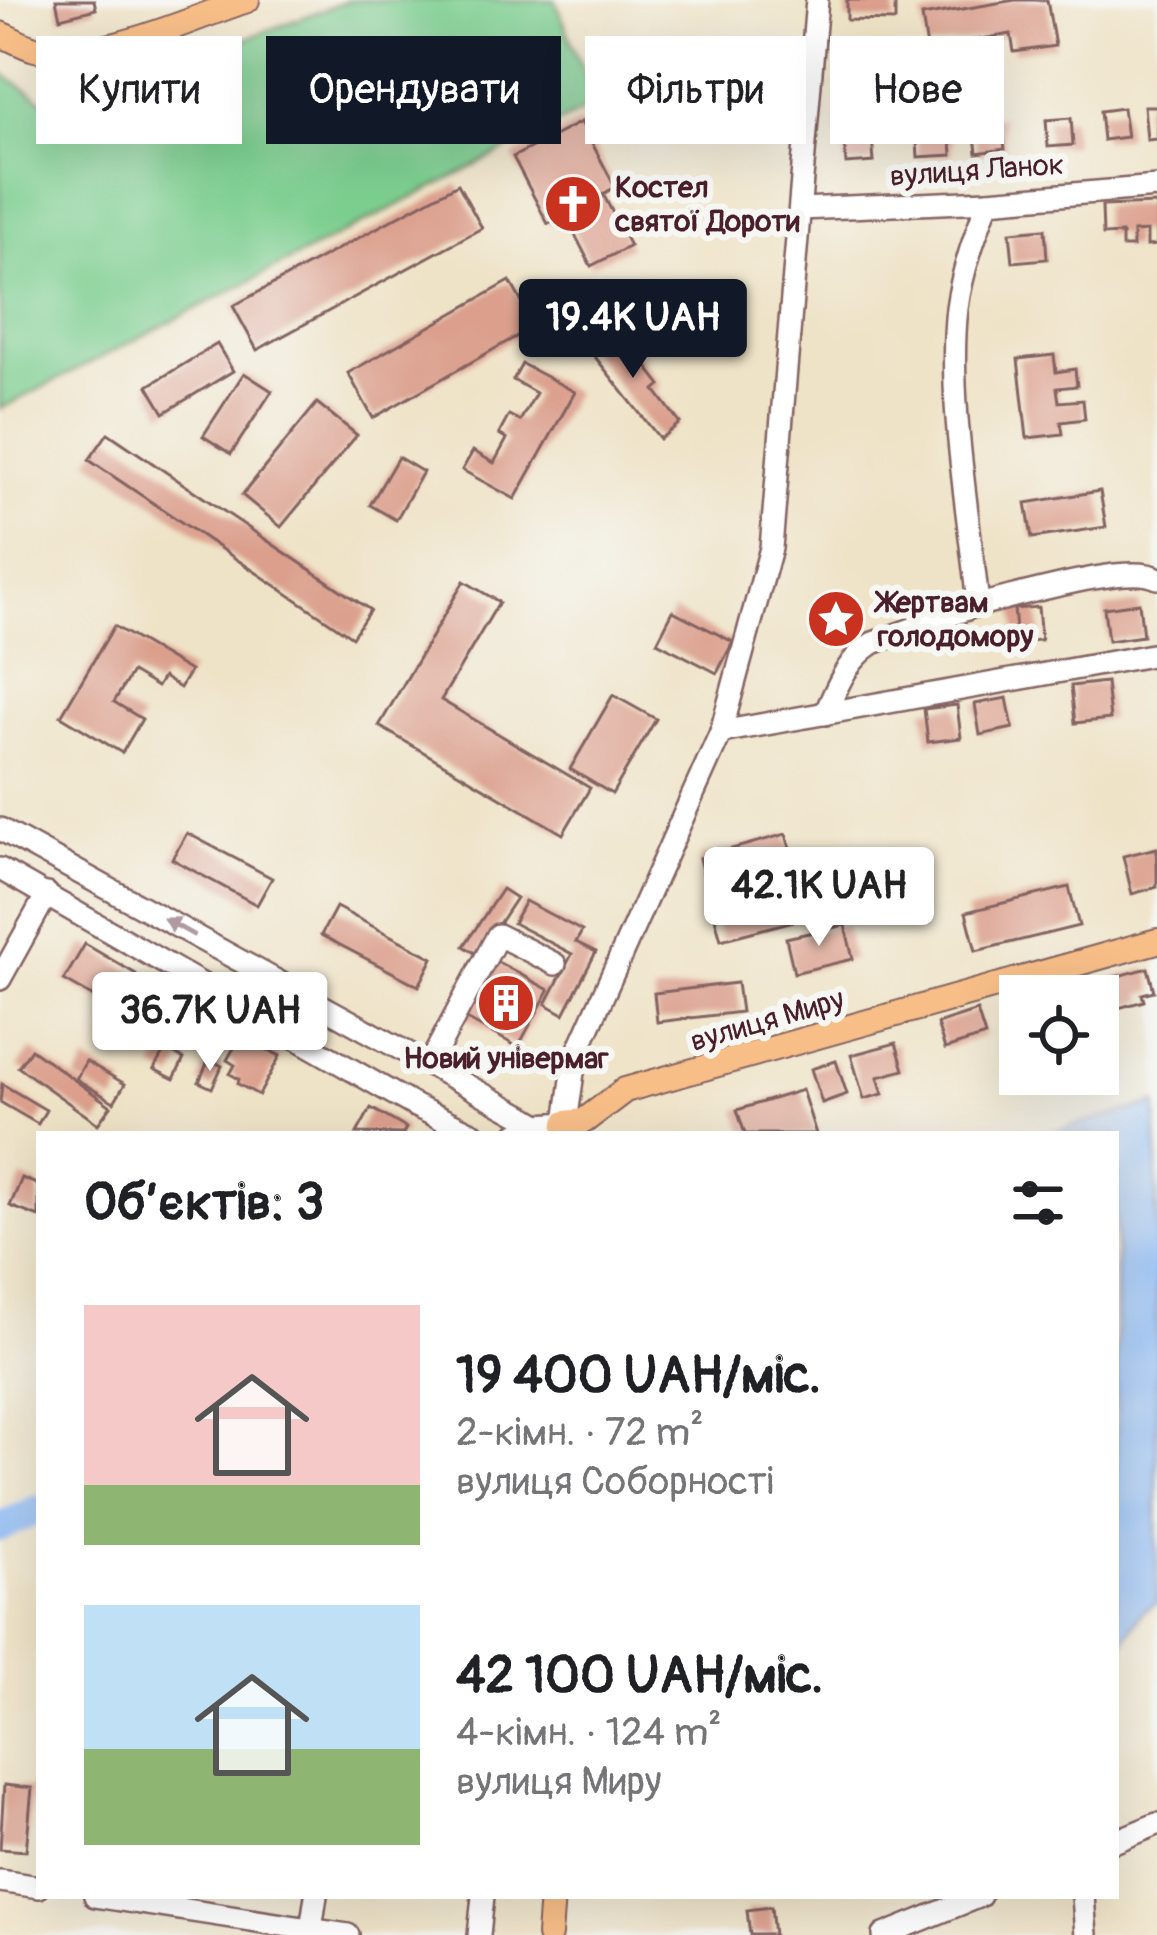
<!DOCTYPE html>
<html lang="uk">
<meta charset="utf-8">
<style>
body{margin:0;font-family:Pangolin,sans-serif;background:#f6f6f6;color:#202124;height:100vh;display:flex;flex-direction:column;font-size:45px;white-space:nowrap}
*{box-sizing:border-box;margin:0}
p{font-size:39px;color:#757577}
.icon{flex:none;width:66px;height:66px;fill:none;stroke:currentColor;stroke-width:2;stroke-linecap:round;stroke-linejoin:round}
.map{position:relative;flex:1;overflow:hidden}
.drawer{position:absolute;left:36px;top:1131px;width:1083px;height:768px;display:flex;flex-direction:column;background:#fff;border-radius:0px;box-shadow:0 12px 48px #0002}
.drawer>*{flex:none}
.banner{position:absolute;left:36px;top:36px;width:1086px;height:108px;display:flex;gap:24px}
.tools{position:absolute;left:999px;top:975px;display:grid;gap:24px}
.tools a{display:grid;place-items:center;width:120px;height:120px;border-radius:0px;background:#fff;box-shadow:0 12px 48px #0002;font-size:60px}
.price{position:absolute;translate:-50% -102px;padding:0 27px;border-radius:12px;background:#fff;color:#222;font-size:39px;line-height:78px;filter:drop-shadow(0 3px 6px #0008)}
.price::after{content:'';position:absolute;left:50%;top:72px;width:36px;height:27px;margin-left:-18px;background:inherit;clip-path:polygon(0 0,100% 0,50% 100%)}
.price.selected{background:#111827;color:#fff}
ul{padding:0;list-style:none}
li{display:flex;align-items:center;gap:36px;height:300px;padding:0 48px}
li span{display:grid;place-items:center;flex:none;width:336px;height:240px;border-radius:0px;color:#555}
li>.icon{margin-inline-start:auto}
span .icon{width:144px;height:144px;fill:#fffc;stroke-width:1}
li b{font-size:51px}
h2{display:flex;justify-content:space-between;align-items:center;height:144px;padding:0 48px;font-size:51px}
.tag{padding:0 42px;border-radius:0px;background:#fff;box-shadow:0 12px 48px #0002;font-size:42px;line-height:108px}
.tag.selected{background:#111827;color:#fff}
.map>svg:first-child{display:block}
.green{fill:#7cce8f;stroke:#63765d;stroke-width:3}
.water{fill:#8ab9f5;stroke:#6a6c90;stroke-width:3}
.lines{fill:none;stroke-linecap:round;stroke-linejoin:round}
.river{stroke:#8ab9f5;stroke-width:30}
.building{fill:#db9f8c}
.minor-casing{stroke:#846462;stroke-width:26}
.major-casing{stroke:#846462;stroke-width:28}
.minor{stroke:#fff;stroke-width:21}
.major{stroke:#f7be88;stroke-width:24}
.oneway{fill:#ae9aa0}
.labels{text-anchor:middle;stroke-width:12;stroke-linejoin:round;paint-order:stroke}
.street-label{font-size:30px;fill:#4a1f2b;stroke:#f6f6f2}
.poi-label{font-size:30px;font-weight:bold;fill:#4a1f2b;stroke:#f6f6f2;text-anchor:start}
</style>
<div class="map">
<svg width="1157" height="1935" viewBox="0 0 1157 1935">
<rect width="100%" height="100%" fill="#f6f6f2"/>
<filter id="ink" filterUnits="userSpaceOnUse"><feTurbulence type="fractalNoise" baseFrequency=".00833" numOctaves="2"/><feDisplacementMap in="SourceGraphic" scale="24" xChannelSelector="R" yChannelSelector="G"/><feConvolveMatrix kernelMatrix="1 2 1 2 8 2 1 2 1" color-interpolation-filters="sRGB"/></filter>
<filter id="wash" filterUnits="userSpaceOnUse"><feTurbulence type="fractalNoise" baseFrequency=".004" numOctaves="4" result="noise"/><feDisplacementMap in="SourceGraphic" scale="48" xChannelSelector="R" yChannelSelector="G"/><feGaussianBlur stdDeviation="2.7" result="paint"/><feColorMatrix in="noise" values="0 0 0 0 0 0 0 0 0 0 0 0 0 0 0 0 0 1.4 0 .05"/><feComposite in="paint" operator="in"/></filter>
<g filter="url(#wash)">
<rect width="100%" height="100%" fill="#efe3c7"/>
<!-- green -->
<polygon class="green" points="350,0 555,0 596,104 0,409 0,72 56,109"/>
<!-- water -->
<polygon class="water" points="1157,1103 1157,1603 1143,1611 1116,1654 1116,1134 1045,1134"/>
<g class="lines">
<!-- river -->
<polyline class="river" points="0,1527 39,1509"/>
</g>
<g id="blocks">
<!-- building -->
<g class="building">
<polygon points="56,0 94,0 96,9 60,18"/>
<polygon points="847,0 895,0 895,21 847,20"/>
<polygon points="1015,0 1047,0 1055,46 1014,52 1011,34 927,48 922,16"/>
<polygon points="845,51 872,53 869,90 842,88"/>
<polygon points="692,52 711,95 664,116 650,83 679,70 674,60"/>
<polygon points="1144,106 1157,106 1157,139 1147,140"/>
<polygon points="1123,108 1127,137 1103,140 1100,111"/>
<polygon points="1001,116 1005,149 977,153 973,119"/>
<polygon points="1071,118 1073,145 1048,147 1046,120"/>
<polygon points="581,122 615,187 603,194 630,246 591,266 565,215 548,224 513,157"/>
<polygon points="950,126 952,155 918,157 916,128"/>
<polygon points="872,137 874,162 846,164 844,139"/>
<polygon points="458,184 482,228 257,350 233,306"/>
<polygon points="1157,204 1157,245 1147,246 1147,231 1133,232 1133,247 1122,247 1122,234 1103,235 1102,206"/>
<polygon points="1045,229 1047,259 1013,262 1010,232"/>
<polygon points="510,281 535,326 373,418 348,373"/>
<polygon points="605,326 631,359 637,354 661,385 655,390 680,423 660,439 584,343"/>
<polygon points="217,344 233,371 164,413 148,386"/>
<polygon points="1054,355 1056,372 1075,369 1077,386 1057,388 1059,402 1083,400 1085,419 1061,422 1063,434 1027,438 1018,359"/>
<polygon points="522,364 575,392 515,499 462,470 473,451 494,463 507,439 499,434 509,415 520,421 536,393 513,380"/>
<polygon points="244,373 272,391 231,454 203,436"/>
<polygon points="317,403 357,435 281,527 242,495"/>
<polygon points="108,433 370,610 352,637 89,460"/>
<polygon points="398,457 423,472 396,520 370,505"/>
<polygon points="1100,491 1106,527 1032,538 1026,503"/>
<polygon points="464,581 499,602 441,700 590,788 563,834 379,726"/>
<polygon points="1139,603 1143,636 1108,641 1104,608"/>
<polygon points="1038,607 1041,640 1017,642 1014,609"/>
<polygon points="673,611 733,642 717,673 657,642"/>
<polygon points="114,626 190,671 180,688 163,677 157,687 132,672 114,702 142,719 122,753 61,716"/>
<polygon points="1106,682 1110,719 1075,723 1071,686"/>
<polygon points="613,695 656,719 612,794 570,769"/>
<polygon points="1007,698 1013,728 980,735 975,704"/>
<polygon points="957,705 961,738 928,742 924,709"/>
<polygon points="187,833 272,878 257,905 172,859"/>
<polygon points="786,834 809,917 721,940 699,858"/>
<polygon points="1157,848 1157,887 1132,894 1123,856"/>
<polygon points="1069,887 1079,926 976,951 966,912"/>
<polygon points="502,889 516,898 478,955 464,946"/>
<polygon points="525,901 582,931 576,942 596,952 564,1014 546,1004 572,954 513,923"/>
<polygon points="336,907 433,958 419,986 321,935"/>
<polygon points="845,925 853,959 794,973 786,938"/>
<polygon points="85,944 136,974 115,1009 64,980"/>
<polygon points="494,960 549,990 518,1047 463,1017"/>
<polygon points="1148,968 1154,991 1142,994 1144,1001 1115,1009 1107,979"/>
<polygon points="737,983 741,1012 657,1022 654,993"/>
<polygon points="186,1008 217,1025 205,1046 175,1028"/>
<polygon points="977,1011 985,1036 945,1049 937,1024"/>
<polygon points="241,1036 280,1056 259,1095 238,1084 239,1079 230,1074 235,1065 227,1060"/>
<polygon points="896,1043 904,1070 878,1077 883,1094 864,1099 851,1055"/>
<polygon points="31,1049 111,1106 98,1124 18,1067"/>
<polygon points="165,1049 184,1059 174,1079 154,1069"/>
<polygon points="209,1059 222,1066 212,1088 199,1082"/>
<polygon points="86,1061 125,1084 114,1102 76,1079"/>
<polygon points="836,1061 847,1094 822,1103 811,1069"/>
<polygon points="2,1084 46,1110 38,1124 0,1102"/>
<polygon points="802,1090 816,1134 745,1134 737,1110"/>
<polygon points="371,1108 406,1128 403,1134 357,1133"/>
<polygon points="22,1178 39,1185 39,1217 10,1206"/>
<polygon points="4,1785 32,1788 26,1851 0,1849"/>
<polygon points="771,1907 774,1935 750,1935 747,1910"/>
</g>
</g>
</g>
<g filter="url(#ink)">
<use href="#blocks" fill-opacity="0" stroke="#846462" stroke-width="3"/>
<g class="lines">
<!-- minor casing -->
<g class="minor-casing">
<g id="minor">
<path d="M988,201C975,236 962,271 957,308C947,396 969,515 978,605C1015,597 1129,562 1157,578"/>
<polyline points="800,209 988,201 1157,187"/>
<path d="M825,714C838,685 846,661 873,643L978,605"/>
<polyline points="721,732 1157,654"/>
<polyline points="0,829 539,1125"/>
<polyline points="0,869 415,1106 474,1134"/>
<polyline points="0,979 47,894"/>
<polyline points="429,1065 498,935 555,964"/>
<polyline points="517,1134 539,1125 566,1123 575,1058 721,732 771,548 817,0"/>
<polyline points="1116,1841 1157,1824"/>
<polyline points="0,1881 39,1887"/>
<polyline points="95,1896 348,1935"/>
<polyline points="1083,1896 1086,1935"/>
<polyline points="311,1929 316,1896"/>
<polyline points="479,1935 483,1896"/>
<polyline points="884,1935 980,1896"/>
</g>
</g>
<!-- major casing -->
<g class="major-casing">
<g id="major">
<path d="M0,34C11,38 23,46 35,49C99,64 186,20 247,0"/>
<polyline points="565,1134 566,1123 584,1121 625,1090 1157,941"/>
<polyline points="549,1935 552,1896"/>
</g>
</g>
<!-- minor -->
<use href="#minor" class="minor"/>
<!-- major -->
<use href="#major" class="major"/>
</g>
<!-- one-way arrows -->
<defs><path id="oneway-solid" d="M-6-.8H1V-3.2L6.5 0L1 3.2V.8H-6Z" transform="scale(3)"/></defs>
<use class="oneway" href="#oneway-solid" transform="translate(179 927) rotate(-151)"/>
</g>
<!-- icons -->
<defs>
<g id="church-disc" transform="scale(3)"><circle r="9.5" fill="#c8321e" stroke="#f6f6f2"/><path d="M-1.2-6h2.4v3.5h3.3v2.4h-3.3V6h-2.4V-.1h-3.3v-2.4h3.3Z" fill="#fff"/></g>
<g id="sight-disc" transform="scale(3)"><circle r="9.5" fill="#c8321e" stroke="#f6f6f2"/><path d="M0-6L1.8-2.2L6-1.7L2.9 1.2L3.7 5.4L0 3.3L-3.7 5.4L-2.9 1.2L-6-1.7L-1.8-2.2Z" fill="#fff"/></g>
<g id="building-disc" transform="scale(3)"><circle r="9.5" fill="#c8321e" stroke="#f6f6f2"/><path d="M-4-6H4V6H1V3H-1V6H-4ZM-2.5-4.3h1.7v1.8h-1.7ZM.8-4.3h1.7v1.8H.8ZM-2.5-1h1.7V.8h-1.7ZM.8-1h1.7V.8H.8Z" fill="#fff"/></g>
</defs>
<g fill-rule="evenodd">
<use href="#church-disc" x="573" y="204"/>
<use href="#sight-disc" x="836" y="619"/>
<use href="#building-disc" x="506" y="1003"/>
</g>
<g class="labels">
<!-- street labels -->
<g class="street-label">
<text transform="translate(977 170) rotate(-4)" y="10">вулиця Ланок</text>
<text transform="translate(767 1020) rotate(-16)" y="10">вулиця Миру</text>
</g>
<!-- poi labels -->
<g class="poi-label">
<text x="615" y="197">Костел<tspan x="615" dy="34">святої Дороти</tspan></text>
<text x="878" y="612">Жертвам<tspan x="878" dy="34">голодомору</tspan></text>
<text x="506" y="1068" text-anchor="middle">Новий універмаг</text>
</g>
</g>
</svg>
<div class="tools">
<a><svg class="icon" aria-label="locate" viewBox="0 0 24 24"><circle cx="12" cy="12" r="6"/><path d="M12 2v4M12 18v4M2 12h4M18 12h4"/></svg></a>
</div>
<b class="price selected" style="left:633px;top:381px">19.4K UAH</b>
<b class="price" style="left:819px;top:949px">42.1K UAH</b>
<b class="price" style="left:210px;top:1074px">36.7K UAH</b>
<div class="banner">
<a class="tag">Купити</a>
<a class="tag selected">Орендувати</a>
<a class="tag">Фільтри</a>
<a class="tag">Нове</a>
</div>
<section class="drawer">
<h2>Об’єктів: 3<svg class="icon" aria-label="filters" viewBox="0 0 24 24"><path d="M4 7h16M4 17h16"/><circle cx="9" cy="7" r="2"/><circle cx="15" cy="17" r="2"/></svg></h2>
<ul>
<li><span style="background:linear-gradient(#f6c9c9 75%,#8fb573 0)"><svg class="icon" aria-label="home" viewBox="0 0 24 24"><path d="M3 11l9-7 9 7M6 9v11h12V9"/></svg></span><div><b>19 400 UAH/міс.</b><p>2-кімн. · 72 m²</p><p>вулиця Соборності</p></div></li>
<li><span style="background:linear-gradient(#bfe0f5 60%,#8fb573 0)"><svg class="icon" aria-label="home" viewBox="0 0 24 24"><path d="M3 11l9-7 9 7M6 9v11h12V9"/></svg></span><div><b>42 100 UAH/міс.</b><p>4-кімн. · 124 m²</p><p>вулиця Миру</p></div></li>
</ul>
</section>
</div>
